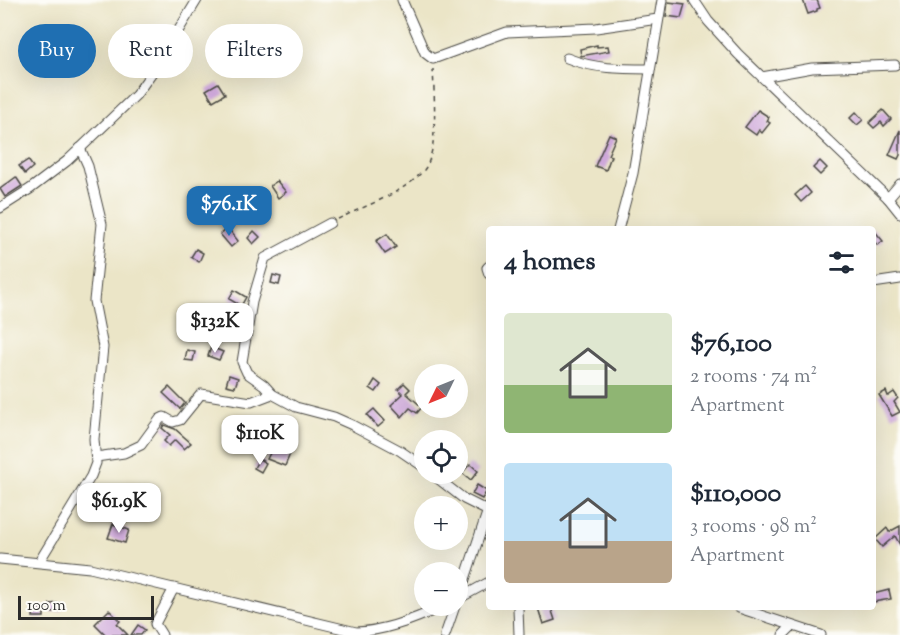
<!DOCTYPE html>
<meta charset="utf-8">
<style>
body{margin:0;font-family:"Sorts Mill Goudy",serif;background:#f2f2f3;color:#1f2937;height:100vh;display:flex;flex-direction:column;font-size:22px;white-space:nowrap}
*{box-sizing:border-box;margin:0}
p{font-size:20px;color:#747a83}
.icon{flex:none;width:33px;height:33px;fill:none;stroke:currentColor;stroke-width:2;stroke-linecap:round;stroke-linejoin:round}
.map{position:relative;flex:1;overflow:hidden}
.side{position:absolute;left:486px;top:226px;width:390px;height:384px;display:flex;flex-direction:column;background:#fff;border-radius:6px;box-shadow:0 6px 24px #0002}
.side>*{flex:none}
.hud{position:absolute;left:18px;top:24px;width:378px;height:54px;display:flex;gap:12px}
.needle{width:39px;rotate:227deg}
.buttons{position:absolute;left:414px;top:364px;display:grid;gap:12px}
.buttons a{display:grid;place-items:center;width:54px;height:54px;border-radius:50%;background:#fff;box-shadow:0 6px 24px #0002;font-size:30px}
.scale{position:absolute;left:18px;bottom:15px;width:136px;box-sizing:border-box;padding-left:6px;border:3px solid #2b2b2b;border-top:0;font-size:16px;line-height:21px;white-space:nowrap;color:#2b2b2b;-webkit-text-stroke:4px #fdfcf7;paint-order:stroke}
.price{position:absolute;translate:-50% -51px;padding:0 14px;border-radius:12px;background:#fff;color:#222;font-size:20px;line-height:39px;filter:drop-shadow(0 2px 3px #0008)}
.price::after{content:'';position:absolute;left:50%;top:36px;width:18px;height:14px;margin-left:-9px;background:inherit;clip-path:polygon(0 0,100% 0,50% 100%)}
.price.current{background:#1f6fb2;color:#fff}
ul{padding:0;list-style:none}
li{display:flex;align-items:center;gap:18px;height:150px;padding:0 18px}
li span{display:grid;place-items:center;flex:none;width:168px;height:120px;border-radius:6px;color:#555}
li>.icon{margin-inline-start:auto}
span .icon{width:72px;height:72px;fill:#fffc;stroke-width:1}
li b{font-size:26px}
h2{display:flex;justify-content:space-between;align-items:center;height:72px;padding:0 18px;font-size:26px}
.pill{padding:0 21px;border-radius:27px;background:#fff;box-shadow:0 6px 24px #0002;font-size:21px;line-height:54px}
.pill.current{background:#1f6fb2;color:#fff}
.map>svg:first-child{display:block}
.building{fill:#cea7da}
.lines{fill:none;stroke-linecap:round;stroke-linejoin:round}
.street-casing{stroke:#484742;stroke-width:11}
.path{stroke:#484742;stroke-width:1.5;stroke-dasharray:4.5 4.5;stroke-linecap:butt}
.street{stroke:#fff;stroke-width:9}
</style>
<div class="map">
<svg width="900" height="635" viewBox="0 0 900 635">
<rect width="100%" height="100%" fill="#fdfcf7"/>
<filter id="ink" filterUnits="userSpaceOnUse"><feTurbulence type="fractalNoise" baseFrequency=".0167" numOctaves="2"/><feDisplacementMap in="SourceGraphic" scale="12" xChannelSelector="R" yChannelSelector="G"/><feConvolveMatrix kernelMatrix="1 2 1 2 8 2 1 2 1" color-interpolation-filters="sRGB"/></filter>
<filter id="wash" filterUnits="userSpaceOnUse"><feTurbulence type="fractalNoise" baseFrequency=".008" numOctaves="4" result="noise"/><feDisplacementMap in="SourceGraphic" scale="24" xChannelSelector="R" yChannelSelector="G"/><feGaussianBlur stdDeviation="1.35" result="paint"/><feColorMatrix in="noise" values="0 0 0 0 0 0 0 0 0 0 0 0 0 0 0 0 0 1.4 0 .05"/><feComposite in="paint" operator="in"/></filter>
<g filter="url(#wash)">
<rect width="100%" height="100%" fill="#ebe5c7"/>
<g id="blocks">
<!-- building -->
<g class="building">
<polygon points="803,0 817,0 820,8 817,9 817,11 808,14"/>
<polygon points="668,2 685,4 681,18 666,16"/>
<polygon points="597,45 597,47 608,46 609,51 581,56 580,49"/>
<polygon points="218,83 225,94 213,101 206,90"/>
<polygon points="758,110 769,117 767,121 770,123 762,133 759,130 756,135 745,127"/>
<polygon points="883,110 891,119 884,126 881,122 874,128 869,123"/>
<polygon points="856,112 863,120 857,125 850,118"/>
<polygon points="900,130 900,155 898,159 889,155"/>
<polygon points="609,134 616,137 608,155 611,156 606,170 595,166"/>
<polygon points="28,160 33,167 25,174 19,166"/>
<polygon points="820,161 827,168 820,175 813,168"/>
<polygon points="16,177 22,186 5,197 0,189"/>
<polygon points="277,181 286,192 278,198 270,186"/>
<polygon points="805,186 811,193 801,202 795,195"/>
<polygon points="228,228 238,241 231,247 220,234"/>
<polygon points="873,229 883,241 877,245 873,240"/>
<polygon points="254,231 260,237 253,244 248,238"/>
<polygon points="387,234 396,247 385,254 376,241"/>
<polygon points="196,249 203,253 199,262 191,257"/>
<polygon points="273,275 281,277 279,285 271,283"/>
<polygon points="234,290 246,297 241,306 229,299"/>
<polygon points="189,323 197,326 194,335 186,332"/>
<polygon points="211,347 223,352 219,360 208,356"/>
<polygon points="187,350 195,352 193,361 185,360"/>
<polygon points="229,375 238,378 235,387 226,385"/>
<polygon points="375,380 381,385 376,392 370,388"/>
<polygon points="404,383 410,389 406,393 422,407 417,413 410,408 402,417 391,405 403,394 398,389"/>
<polygon points="169,387 185,403 180,409 163,393"/>
<polygon points="886,391 888,396 894,392 898,398 894,402 900,412 892,416 879,395"/>
<polygon points="374,409 385,421 378,427 367,415"/>
<polygon points="164,425 175,429 191,443 184,449 175,440 169,446 164,441 170,435 162,428"/>
<polygon points="273,447 290,454 285,466 267,459"/>
<polygon points="259,459 266,463 261,472 254,468"/>
<polygon points="470,464 478,471 471,480 462,473"/>
<polygon points="477,485 487,491 482,499 472,494"/>
<polygon points="113,524 129,530 125,543 108,538"/>
<polygon points="900,526 900,545 895,536 882,547 875,539 887,528 889,532"/>
<polygon points="889,590 891,599 873,602 873,594"/>
<polygon points="60,603 62,611 51,612 50,604"/>
<polygon points="34,608 44,608 44,617 33,617"/>
<polygon points="538,608 551,608 555,620 543,624"/>
<polygon points="109,610 120,621 117,624 128,635 106,635 95,624"/>
<polygon points="138,625 145,630 141,635 131,635"/>
</g>
</g>
</g>
<g filter="url(#ink)">
<use href="#blocks" fill-opacity="0" stroke="#484742" stroke-width="1.5"/>
<g class="lines">
<!-- street casing -->
<g class="street-casing">
<g id="street">
<polyline points="402,0 425,53 433,59 507,32 596,28 658,19"/>
<polyline points="694,0 708,21 738,54 888,198 900,213"/>
<path d="M567,58C594,69 621,69 649,69"/>
<polyline points="762,77 812,68 895,65"/>
<polyline points="888,198 900,184"/>
<polyline points="0,208 30,189 67,161 136,95 158,64 197,0"/>
<polyline points="618,230 633,173 662,0"/>
<polyline points="489,266 487,268 489,274"/>
<polyline points="873,283 900,279"/>
<polyline points="272,394 264,385 247,373 242,362 252,302 265,258 330,223"/>
<polyline points="96,457 124,453 141,445 160,419 164,417 173,422 180,420 201,394 251,402 272,394 296,407 334,417 352,425 399,450 424,467"/>
<polyline points="432,474 464,499 488,511"/>
<path d="M0,559L90,568L356,632C386,631 416,619 443,606"/>
<polyline points="39,562 91,476 96,463 94,439 103,347 94,301 102,224 88,166 80,148"/>
<polyline points="458,599 489,582"/>
<polyline points="458,600 489,507"/>
<polyline points="518,608 519,635"/>
<polyline points="739,608 821,635"/>
<polyline points="162,635 155,624 174,588"/>
<polyline points="445,635 455,606"/>
<polyline points="783,635 792,626"/>
</g>
</g>
<!-- path -->
<path class="path" d="M338,219C366,205 403,194 424,170C439,152 434,93 433,69"/>
<!-- street -->
<use href="#street" class="street"/>
</g>
</g>
</svg>
<div class="buttons">
<a><svg class="needle" viewBox="-14 -14 28 28"><path d="M0-13l5 13h-10z" fill="#e53935"/><path d="M0 13l5-13h-10z" fill="#747a83"/></svg></a>
<a><svg class="icon" aria-label="locate" viewBox="0 0 24 24"><circle cx="12" cy="12" r="6"/><path d="M12 2v4M12 18v4M2 12h4M18 12h4"/></svg></a>
<a>+</a>
<a>−</a>
</div>
<div class="scale">100 m</div>
<b class="price current" style="left:229px;top:237px">$76.1K</b>
<b class="price" style="left:215px;top:354px">$132K</b>
<b class="price" style="left:260px;top:466px">$110K</b>
<b class="price" style="left:119px;top:534px">$61.9K</b>
<div class="hud">
<a class="pill current">Buy</a>
<a class="pill">Rent</a>
<a class="pill">Filters</a>
</div>
<section class="side">
<h2>4 homes<svg class="icon" aria-label="filters" viewBox="0 0 24 24"><path d="M4 7h16M4 17h16"/><circle cx="9" cy="7" r="2"/><circle cx="15" cy="17" r="2"/></svg></h2>
<ul>
<li><span style="background:linear-gradient(#dfe7d0 60%,#8fb573 0)"><svg class="icon" aria-label="home" viewBox="0 0 24 24"><path d="M3 11l9-7 9 7M6 9v11h12V9"/></svg></span><div><b>$76,100</b><p>2 rooms · 74 m²</p><p>Apartment</p></div></li>
<li><span style="background:linear-gradient(#bfe0f5 65%,#b9a48a 0)"><svg class="icon" aria-label="home" viewBox="0 0 24 24"><path d="M3 11l9-7 9 7M6 9v11h12V9"/></svg></span><div><b>$110,000</b><p>3 rooms · 98 m²</p><p>Apartment</p></div></li>
</ul>
</section>
</div>
